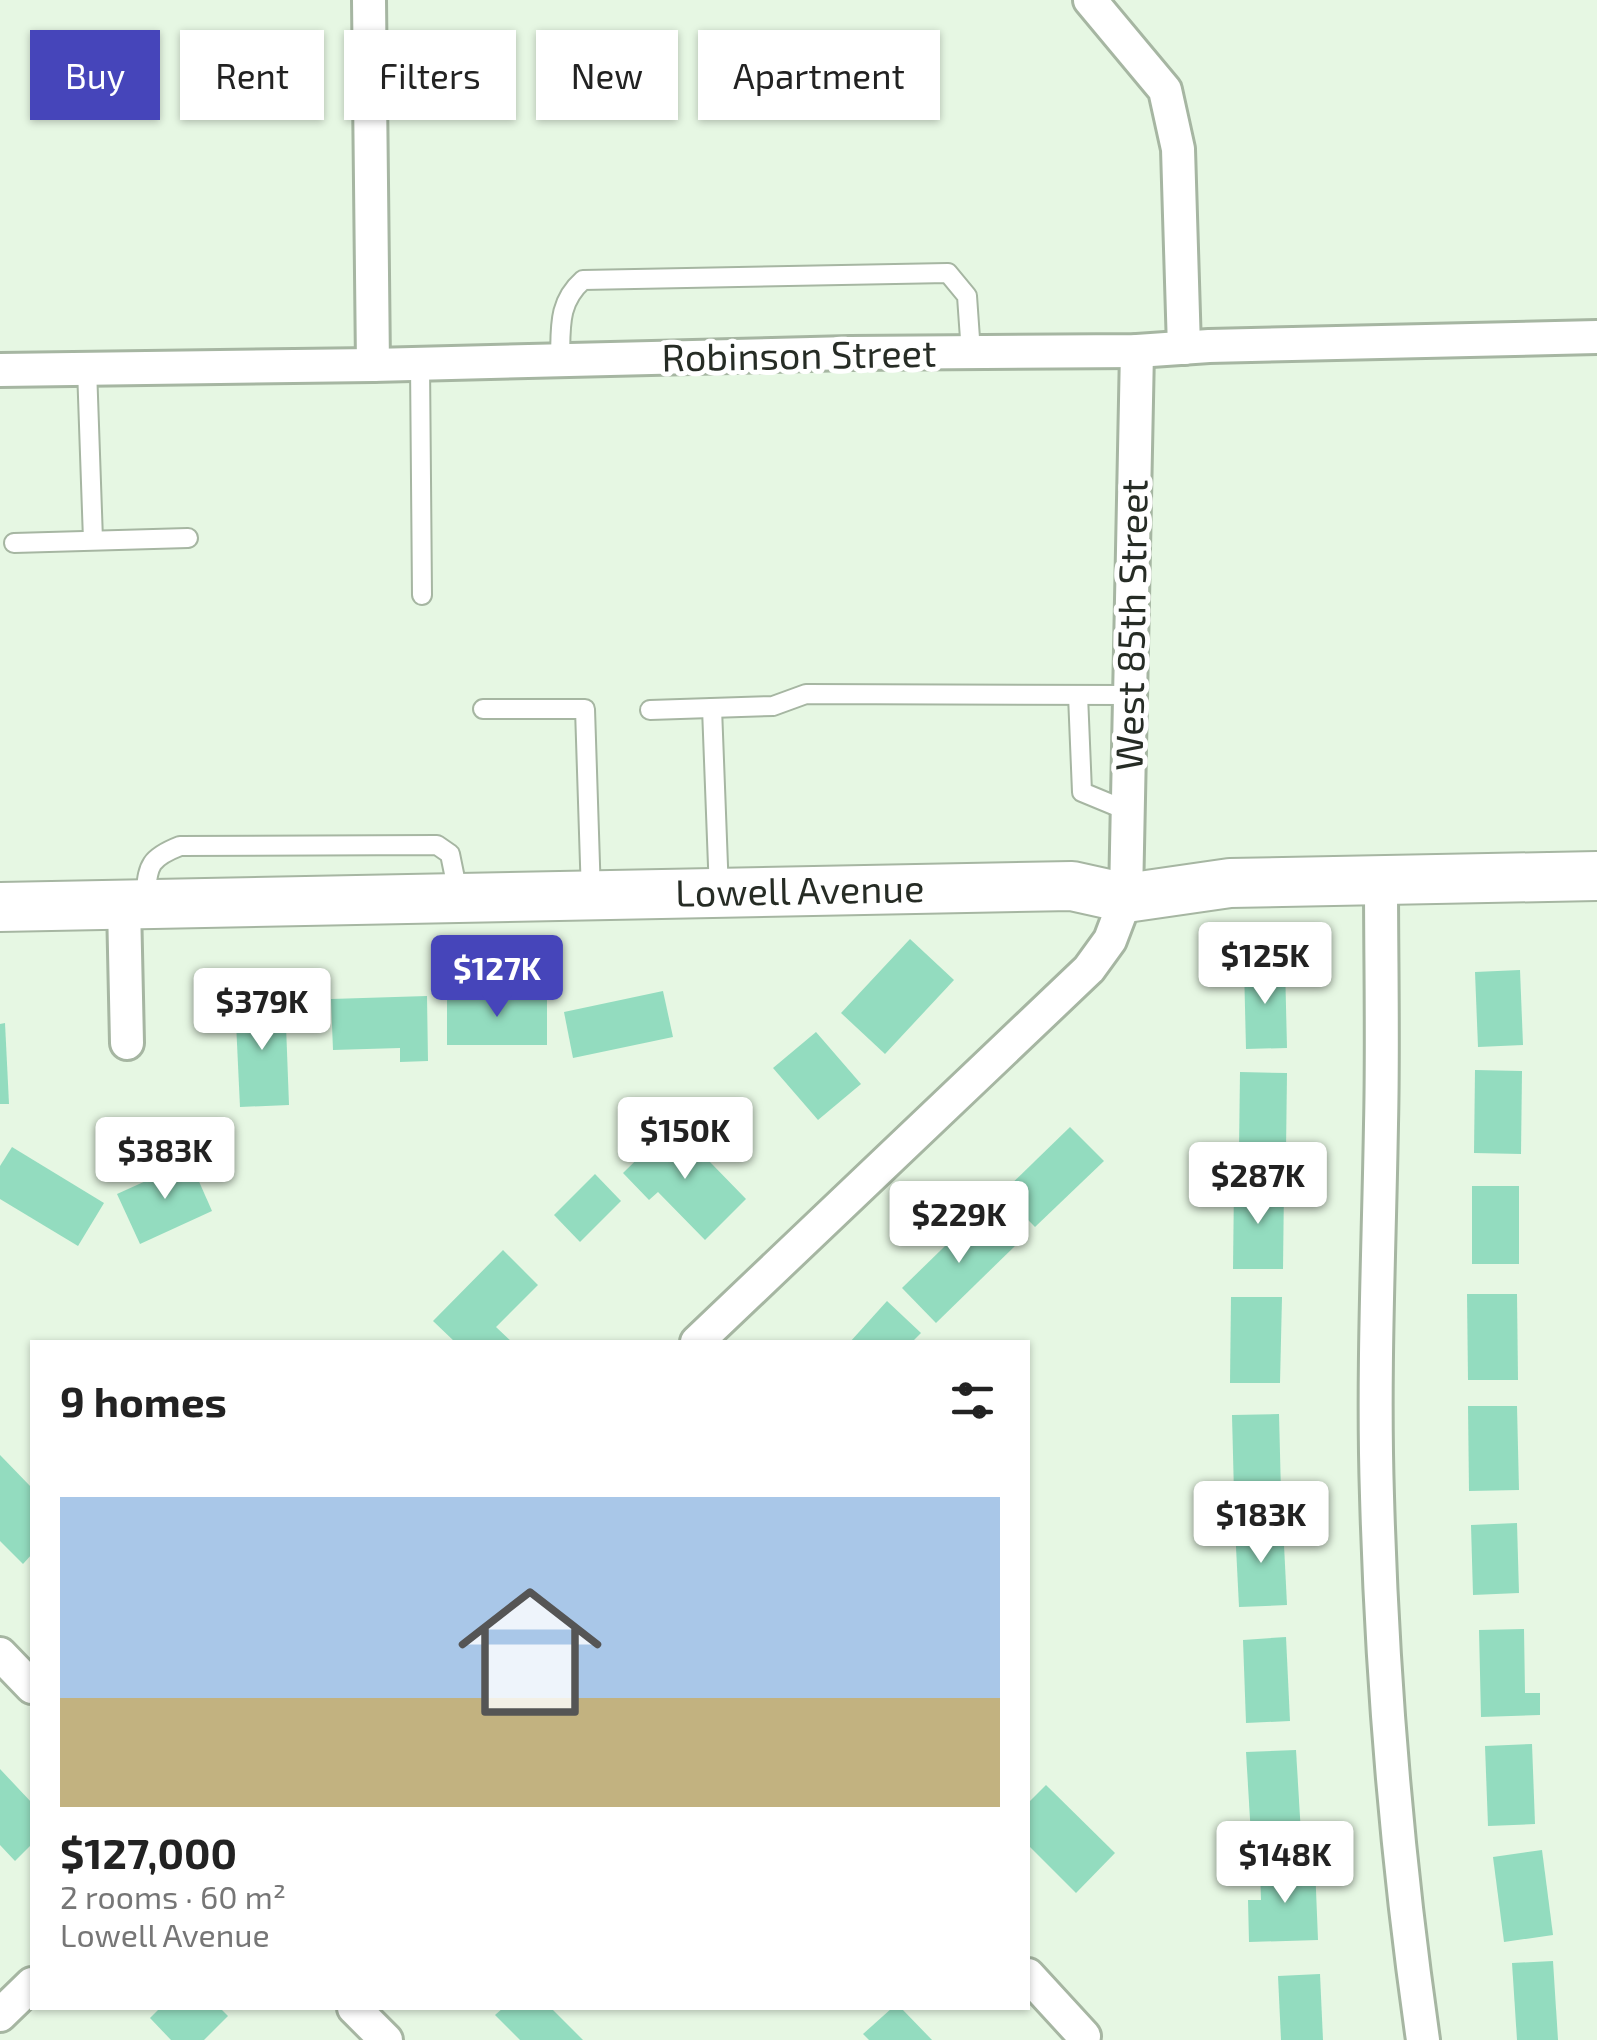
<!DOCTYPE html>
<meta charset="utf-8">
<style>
body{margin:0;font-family:"Exo 2",sans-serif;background:#f6f6f6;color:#222;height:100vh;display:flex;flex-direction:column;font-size:38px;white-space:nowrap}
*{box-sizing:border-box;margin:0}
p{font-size:32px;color:#767676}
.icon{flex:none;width:55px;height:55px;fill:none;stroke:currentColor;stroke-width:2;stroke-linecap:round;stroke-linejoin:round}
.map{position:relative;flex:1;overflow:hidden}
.side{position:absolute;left:30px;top:1340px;width:1000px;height:670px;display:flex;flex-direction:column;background:#fff;border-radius:0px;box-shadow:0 2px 8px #0004}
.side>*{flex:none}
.guide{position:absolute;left:30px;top:30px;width:1000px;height:90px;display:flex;gap:20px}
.price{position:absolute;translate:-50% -85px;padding:0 22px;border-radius:10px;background:#fff;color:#222;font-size:32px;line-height:65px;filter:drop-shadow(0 2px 5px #0008)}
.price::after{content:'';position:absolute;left:50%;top:60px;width:30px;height:22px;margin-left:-15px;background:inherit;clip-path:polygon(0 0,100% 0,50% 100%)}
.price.selected{background:#4645ba;color:#fff}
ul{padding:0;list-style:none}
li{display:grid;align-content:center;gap:20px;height:530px;padding:0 30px}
li span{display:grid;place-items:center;height:310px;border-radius:0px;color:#555}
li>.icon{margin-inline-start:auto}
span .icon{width:180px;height:180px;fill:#fffc;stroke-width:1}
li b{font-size:42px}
h2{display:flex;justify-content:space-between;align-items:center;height:120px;padding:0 30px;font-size:42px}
.pill{padding:0 35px;border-radius:0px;background:#fff;box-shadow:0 2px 8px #0004;font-size:35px;line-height:90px}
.pill.selected{background:#4645ba;color:#fff}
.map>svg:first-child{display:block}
.building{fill:#93dcbf}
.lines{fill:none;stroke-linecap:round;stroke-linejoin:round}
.lane-casing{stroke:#a6b6a2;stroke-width:22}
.street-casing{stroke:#a6b6a2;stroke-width:38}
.secondary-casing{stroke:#a6b6a2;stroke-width:52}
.lane{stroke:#fff;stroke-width:18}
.street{stroke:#fff;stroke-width:32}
.secondary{stroke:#fff;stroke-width:48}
.labels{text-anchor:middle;stroke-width:10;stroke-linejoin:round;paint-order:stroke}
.street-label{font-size:38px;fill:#262c25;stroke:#fff}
</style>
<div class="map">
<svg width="1597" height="2040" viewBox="0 0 1597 2040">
<rect width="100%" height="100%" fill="#e6f7e3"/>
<!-- building -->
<g class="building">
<polygon points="910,939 954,980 885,1054 841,1013"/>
<polygon points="1285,965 1287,1048 1246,1049 1244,966"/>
<polygon points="1520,970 1523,1045 1478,1047 1475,972"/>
<polygon points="663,991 673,1037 573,1058 564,1012"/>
<rect x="447" y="995" width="100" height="50"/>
<polygon points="427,996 428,1061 400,1062 400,1048 333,1050 331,999"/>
<polygon points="285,999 289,1105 240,1107 235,1001"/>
<polygon points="5,1023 9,1104 0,1104 0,1024"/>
<polygon points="816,1032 861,1084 818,1120 773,1068"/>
<polygon points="1475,1070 1522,1071 1521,1154 1474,1153"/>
<polygon points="1240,1072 1287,1073 1286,1151 1239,1150"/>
<polygon points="673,1124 746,1199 705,1240 658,1192 649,1200 623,1173"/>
<polygon points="1070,1127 1104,1161 1035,1227 1002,1193"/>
<polygon points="12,1147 104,1203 78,1246 0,1199 0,1166"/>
<polygon points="190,1161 212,1211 140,1244 117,1194"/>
<polygon points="595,1174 621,1201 580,1242 554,1215"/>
<polygon points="1234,1185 1284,1186 1283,1269 1233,1269"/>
<rect x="1472" y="1186" width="47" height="78"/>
<polygon points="983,1209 1017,1244 936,1323 902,1288"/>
<polygon points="503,1250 538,1285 496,1327 512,1342 455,1342 433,1321"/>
<polygon points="1467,1294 1517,1294 1518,1380 1468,1380"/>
<polygon points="1231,1297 1282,1297 1280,1383 1230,1383"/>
<polygon points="887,1301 921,1333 912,1342 850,1342"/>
<polygon points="1468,1406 1517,1406 1519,1490 1469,1491"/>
<polygon points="1279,1414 1281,1493 1234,1494 1232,1415"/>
<polygon points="0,1455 32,1488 32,1554 23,1564 0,1541"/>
<polygon points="1517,1523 1519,1593 1473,1595 1471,1525"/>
<polygon points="1283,1525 1287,1605 1239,1607 1235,1527"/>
<polygon points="1524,1629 1525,1693 1540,1693 1540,1715 1481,1717 1479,1630"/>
<polygon points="1286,1637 1290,1721 1246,1723 1243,1640"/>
<polygon points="1532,1744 1535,1824 1488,1826 1485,1746"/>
<polygon points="1296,1750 1301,1834 1251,1836 1246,1752"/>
<polygon points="0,1769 32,1803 32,1844 15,1861 0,1845"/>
<polygon points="1046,1785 1115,1853 1076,1893 1028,1845 1028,1803"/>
<polygon points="1542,1850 1553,1935 1504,1942 1493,1857"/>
<polygon points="1315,1865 1318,1940 1249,1942 1248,1900 1261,1900 1260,1867"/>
<polygon points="1553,1961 1558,2040 1517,2040 1512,1963"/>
<polygon points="1320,1974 1323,2040 1281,2040 1278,1976"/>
<polygon points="160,2008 220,2008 228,2016 204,2040 171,2040 150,2018"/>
<polygon points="503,2008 551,2008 583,2040 520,2040 495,2015"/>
<polygon points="892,2008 901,2008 932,2040 869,2040 863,2034"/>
</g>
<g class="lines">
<!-- lane casing -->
<g class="lane-casing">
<g id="lane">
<path d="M560,361C561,329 557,303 583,280L948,273L967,296L971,353"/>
<polyline points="420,364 422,595"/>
<polyline points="87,368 93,540"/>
<polyline points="14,543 188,538"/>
<polyline points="1078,695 1082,792 1128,811"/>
<polyline points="712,708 719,892"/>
<polyline points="483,709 585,709 591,895"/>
<polyline points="650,710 773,706 806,694 1130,695"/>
<path d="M144,904C149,869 144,860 180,846L437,845L450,854L459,898"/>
</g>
</g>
<!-- street casing -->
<g class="street-casing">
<g id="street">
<polyline points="369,0 373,365"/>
<polyline points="1090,0 1165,90 1178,149 1184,348"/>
<polyline points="0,370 373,365 850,353 1137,351 1209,346 1597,337"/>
<path d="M1381,881C1381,962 1383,1043 1381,1124C1379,1248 1373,1371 1377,1496C1382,1678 1397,1859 1423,2040"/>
<polyline points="124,905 127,1043"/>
<polyline points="697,1342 1089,969 1110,940 1126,898 1137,351"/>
<polyline points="0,1654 32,1687"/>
<polyline points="1028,1975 1084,2036"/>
<polyline points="354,2008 386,2040"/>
<polyline points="0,2015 32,1984"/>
</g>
</g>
<!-- secondary casing -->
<g class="secondary-casing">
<g id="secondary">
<path id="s1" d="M0,907L1072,886L1126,898L1230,883L1597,876"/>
</g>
</g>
<!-- lane -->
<use href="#lane" class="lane"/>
<!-- street -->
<use href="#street" class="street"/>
<!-- secondary -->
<use href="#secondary" class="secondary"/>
</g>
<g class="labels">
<!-- street labels -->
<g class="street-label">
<text transform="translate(799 356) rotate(-1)" y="13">Robinson Street</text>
<text transform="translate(1132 625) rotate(-89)" y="13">West 85th Street</text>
<text dy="13" stroke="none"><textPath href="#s1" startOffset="800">Lowell Avenue</textPath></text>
</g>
</g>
</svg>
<b class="price" style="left:1265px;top:1007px">$125K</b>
<b class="price selected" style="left:497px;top:1020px">$127K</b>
<b class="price" style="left:262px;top:1053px">$379K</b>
<b class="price" style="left:685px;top:1182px">$150K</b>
<b class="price" style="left:165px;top:1202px">$383K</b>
<b class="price" style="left:1258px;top:1227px">$287K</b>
<b class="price" style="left:959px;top:1266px">$229K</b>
<b class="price" style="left:1261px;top:1566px">$183K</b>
<b class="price" style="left:1285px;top:1906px">$148K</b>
<div class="guide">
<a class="pill selected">Buy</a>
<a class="pill">Rent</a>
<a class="pill">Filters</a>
<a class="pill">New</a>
<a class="pill">Apartment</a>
</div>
<section class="side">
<h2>9 homes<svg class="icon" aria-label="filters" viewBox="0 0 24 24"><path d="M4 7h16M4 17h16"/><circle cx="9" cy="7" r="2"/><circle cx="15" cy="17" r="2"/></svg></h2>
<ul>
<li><span style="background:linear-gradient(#a9c7e8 65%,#c2b280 0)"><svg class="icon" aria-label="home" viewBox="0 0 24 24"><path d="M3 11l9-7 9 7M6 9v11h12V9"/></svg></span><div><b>$127,000</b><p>2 rooms · 60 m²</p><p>Lowell Avenue</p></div></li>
</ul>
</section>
</div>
